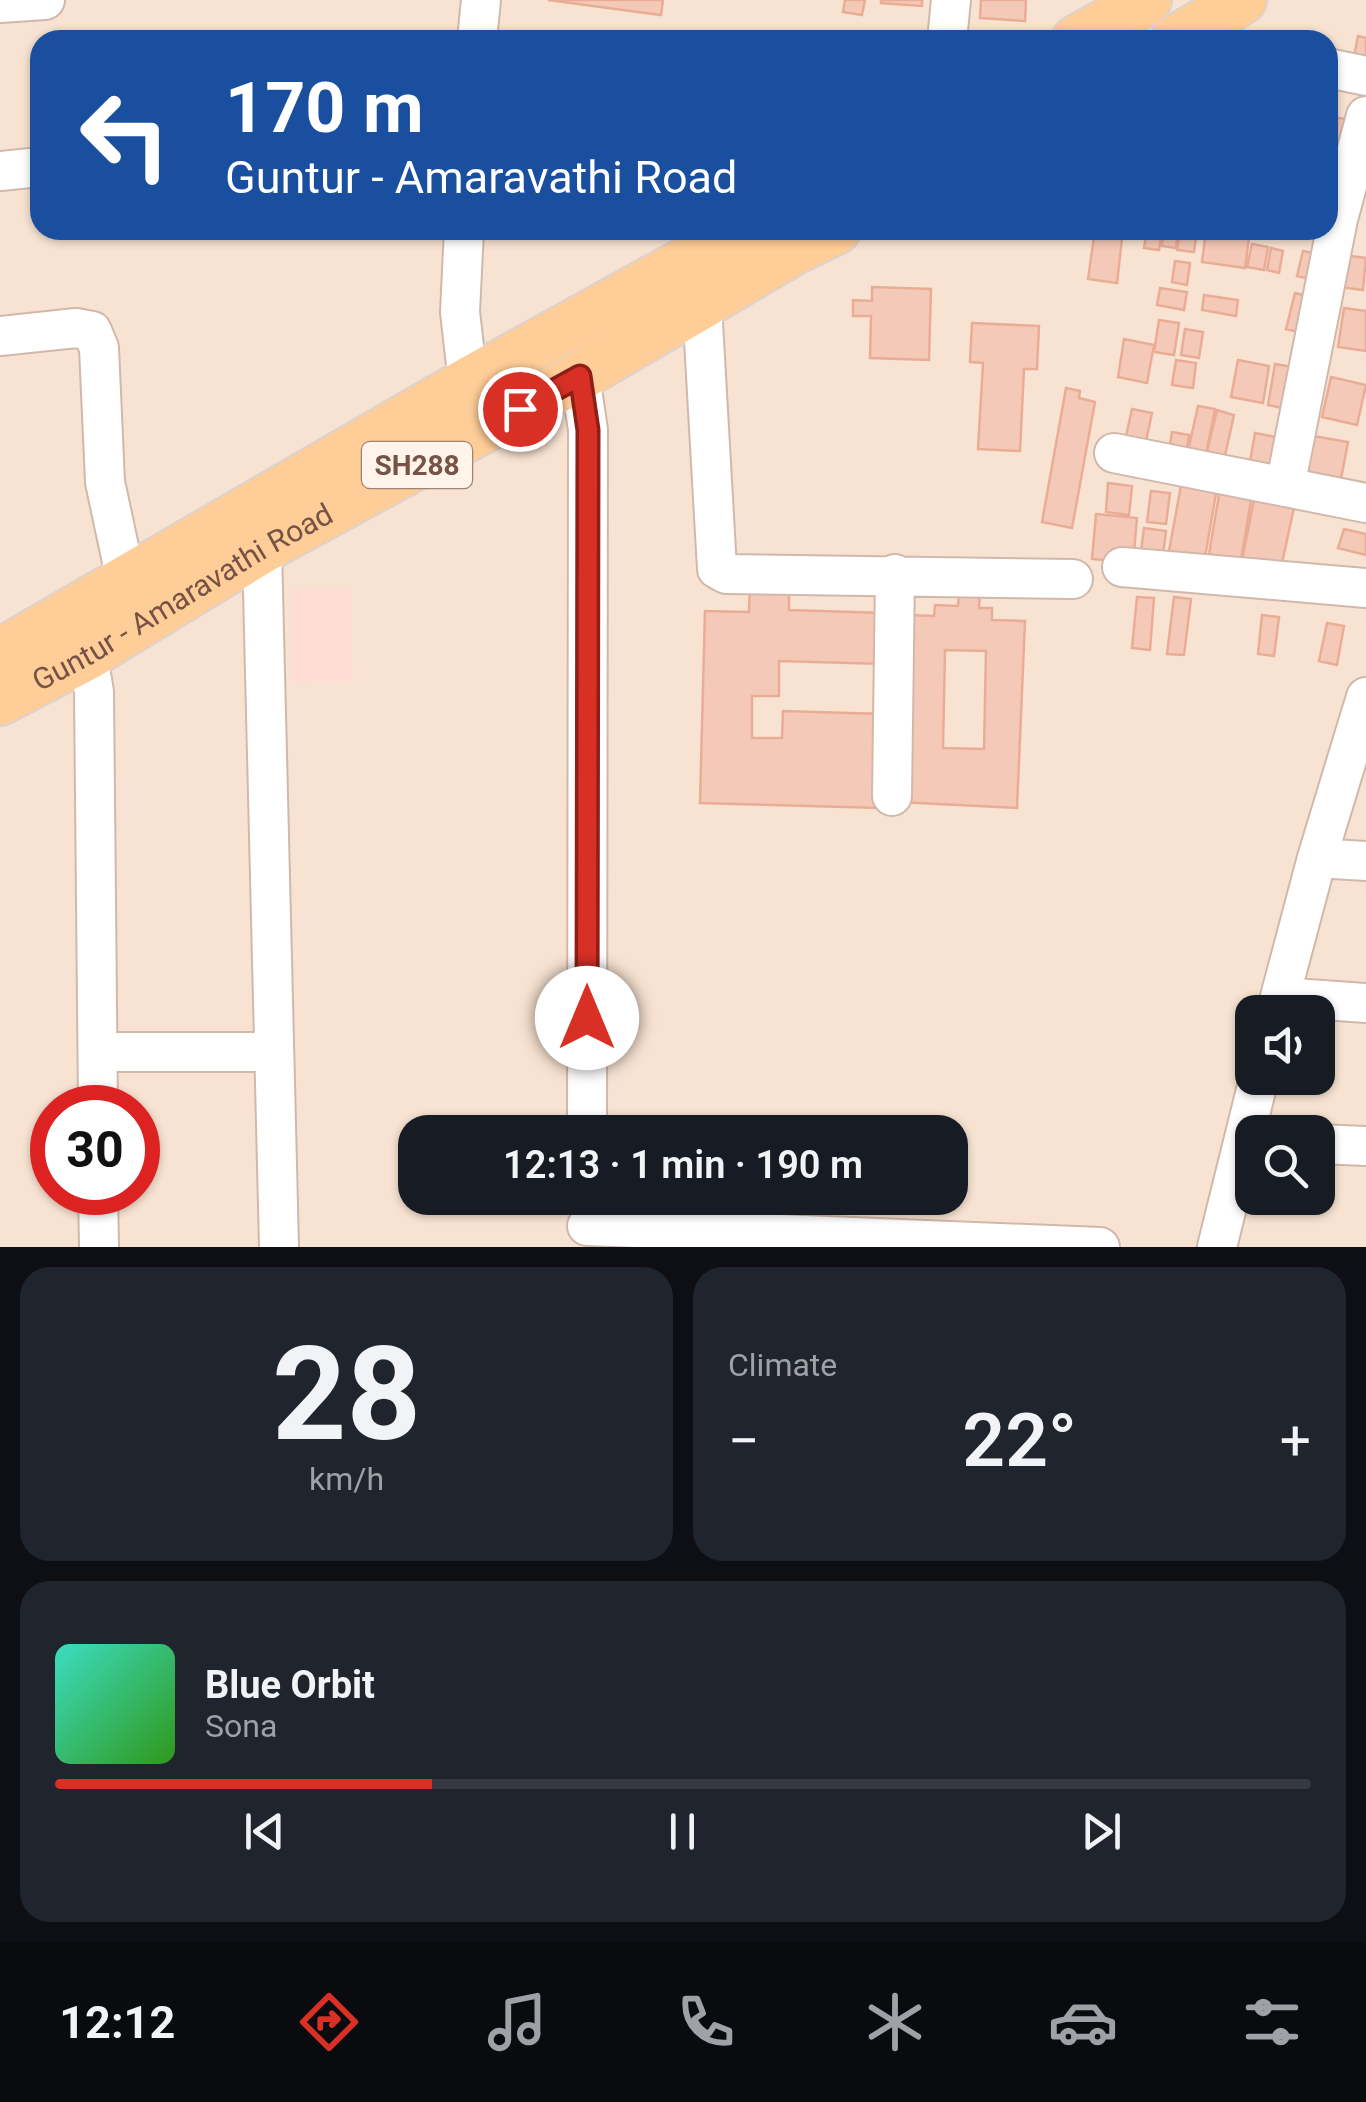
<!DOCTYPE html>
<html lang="en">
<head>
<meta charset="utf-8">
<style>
	body { margin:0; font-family:Roboto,sans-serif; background:#20242c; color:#f1f3f6; height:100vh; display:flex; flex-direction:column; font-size:38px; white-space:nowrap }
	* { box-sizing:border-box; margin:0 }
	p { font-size:32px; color:#9ea1a6 }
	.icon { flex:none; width:55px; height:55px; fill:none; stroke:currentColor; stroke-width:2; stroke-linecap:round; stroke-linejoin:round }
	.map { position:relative; height:1247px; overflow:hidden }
	.panel { display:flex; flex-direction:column; gap:20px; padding:20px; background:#0d0f14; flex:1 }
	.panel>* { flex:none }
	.banner { position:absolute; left:30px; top:30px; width:1308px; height:210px; border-radius:30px; box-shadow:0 2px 8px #0004; background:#1a4fa0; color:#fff; overflow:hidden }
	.tools { position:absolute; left:1235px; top:995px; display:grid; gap:20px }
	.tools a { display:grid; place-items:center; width:100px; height:100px; border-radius:20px; background:#171b24; box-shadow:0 2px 8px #0004; font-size:50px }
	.speed { position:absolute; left:30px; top:1085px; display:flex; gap:20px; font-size:50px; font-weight:700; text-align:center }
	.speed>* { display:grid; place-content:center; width:130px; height:130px; border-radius:50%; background:#171b24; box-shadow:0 2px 8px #0004; line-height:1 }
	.speed .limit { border:15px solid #d22; background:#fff; color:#111 }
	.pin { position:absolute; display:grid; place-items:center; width:85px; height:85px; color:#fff; margin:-42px; border:5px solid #fff; border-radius:50%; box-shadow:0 2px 10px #0007 }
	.me { position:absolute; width:110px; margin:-55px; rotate:0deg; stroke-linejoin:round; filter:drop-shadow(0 0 8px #0008) }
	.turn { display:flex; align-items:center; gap:35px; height:210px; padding:0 30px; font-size:45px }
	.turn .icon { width:130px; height:130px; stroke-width:2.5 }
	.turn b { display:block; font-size:70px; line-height:85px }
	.big { font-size:75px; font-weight:600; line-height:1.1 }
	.panel .tile { flex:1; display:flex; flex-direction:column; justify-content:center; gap:15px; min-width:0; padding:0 35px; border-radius:30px; background:#20242c }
	.panel .dial { align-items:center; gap:0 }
	.dial b { font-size:130px; line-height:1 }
	.song { display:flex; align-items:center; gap:30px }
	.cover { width:120px; height:120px; border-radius:15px; background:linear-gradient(135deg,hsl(170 70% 55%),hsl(110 70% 35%)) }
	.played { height:10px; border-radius:5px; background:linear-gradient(90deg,#d93025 30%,#363941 30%) }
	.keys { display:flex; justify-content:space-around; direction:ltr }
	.heat { display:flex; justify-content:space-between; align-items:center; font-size:55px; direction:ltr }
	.panel .tiles { flex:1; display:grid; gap:20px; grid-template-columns:1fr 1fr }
	.tile:last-child { grid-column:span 2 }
	.trip { position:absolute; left:398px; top:1115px; width:570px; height:100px; border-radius:30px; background:#171b24; box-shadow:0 2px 8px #0004; font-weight:600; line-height:100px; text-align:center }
	.dock { display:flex; height:160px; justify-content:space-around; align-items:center; background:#090b0e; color:#9ea1a6 }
	.dock .icon { width:70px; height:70px }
	.dock .current { color:#d93025 }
	.dock b { font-size:45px; color:#f1f3f6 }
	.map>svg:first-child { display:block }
	.residential { fill:#f8e3d2; fill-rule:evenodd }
	.commercial { fill:#ffddd4 }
	.building { fill:#f5c9b7; stroke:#e9ad96; stroke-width:2.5; fill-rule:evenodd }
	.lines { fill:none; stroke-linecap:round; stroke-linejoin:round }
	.minor-casing { stroke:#d2b8aa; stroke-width:42 }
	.major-casing { stroke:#dcd2cf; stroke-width:52 }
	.minor { stroke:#fff; stroke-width:38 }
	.major { stroke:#ffcd97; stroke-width:48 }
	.route-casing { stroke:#8d1f18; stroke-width:25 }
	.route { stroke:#d93025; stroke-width:18 }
	.labels { text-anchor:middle; stroke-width:9; stroke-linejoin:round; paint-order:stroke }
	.shield { fill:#fff4e9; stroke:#a08377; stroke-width:2.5 }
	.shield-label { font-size:28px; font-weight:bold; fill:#775246 }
	.street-label { font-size:30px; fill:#775246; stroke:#fff4e9 }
</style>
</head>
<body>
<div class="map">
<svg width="1366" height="1247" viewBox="0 0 1366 1247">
	<rect width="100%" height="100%" fill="#fef0e2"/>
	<!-- residential -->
	<path class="residential" d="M0,0H1366V1247H0ZM40,40H1328V230H40ZM1252,1012H1318V1078H1252ZM52,1108H138V1192H52ZM415,1132H950V1198H415ZM1252,1132H1318V1198H1252Z"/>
	<!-- commercial -->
	<path class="commercial" d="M351,588L353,681L293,682L292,589Z"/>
	<!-- building -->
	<path class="building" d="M548,0H663L661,15Z
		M845,0H865L862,15L843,12Z
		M881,0H922V6L881,3Z
		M981,0H1026L1025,21L980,18Z
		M1358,36L1366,38V70L1352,67Z
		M1328,116L1351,120L1345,156L1328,153Z
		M1095,230H1123L1117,283L1088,279Z
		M1147,230H1162L1159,250L1144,248Z
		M1164,230H1178L1176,248L1162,246Z
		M1180,230H1197L1194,252L1177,250Z
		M1206,230H1250L1245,268L1202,262Z
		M1252,244L1268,247L1264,270L1247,267Z
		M1271,248L1283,251L1279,273L1267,270Z
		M1303,251L1323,255L1318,281L1297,276Z
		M1343,255L1366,258L1363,290L1339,287Z
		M1175,261L1190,263L1187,285L1172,282Z
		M872,287L931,289L929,360L870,358L871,316H853V300L872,301Z
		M1160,288L1187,292L1184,310L1157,305Z
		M1295,293L1319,299L1310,335L1286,329Z
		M1204,295L1238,300L1236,316L1202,310Z
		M1344,308L1366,311V351L1338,347Z
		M1159,320L1179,323L1174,355L1154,352Z
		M972,323L1039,326L1037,369H1024L1020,451L978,449L983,363L970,362Z
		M1185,329L1203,332L1199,358L1181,355Z
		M1124,339L1154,345L1147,383L1118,377Z
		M1176,360L1196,363L1193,388L1172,385Z
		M1238,360L1269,366L1263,403L1231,397Z
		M1275,364L1299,368L1291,410L1268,405Z
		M1331,377L1366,385L1357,425L1322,417Z
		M1066,388L1080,391L1079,398L1095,402L1072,528L1042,522Z
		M1198,406L1215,409L1206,454L1188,451Z
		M1132,409L1152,413L1143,455L1123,450Z
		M1217,410L1234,415L1224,460L1206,456Z
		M1172,432L1189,435L1186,454L1169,451Z
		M1255,433L1286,439L1279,479L1248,473Z
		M1313,436L1348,442L1340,484L1306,477Z
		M1183,475L1218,482L1204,563L1168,556Z
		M1108,483L1132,486L1129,515L1106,512Z
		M1221,483L1253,488L1241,560L1209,554Z
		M1256,490L1296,498L1281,568L1242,560Z
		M1151,491L1170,493L1166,524L1147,522Z
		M1096,514L1137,518L1133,563L1092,559Z
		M1144,528L1166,531L1162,562L1140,559Z
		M1344,529L1366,534V555L1338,548Z
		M750,579L789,580V610L885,613L884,664L779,661V696H752V738H782L783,711L883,714L880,808L700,803L705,611L749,612Z
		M959,591L980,592L979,608H992V620L1025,621L1017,808L899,802L908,615L934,616L935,605L958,606ZM945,650L986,651L984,749L943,748Z
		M1137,597L1154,598L1150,650L1132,648Z
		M1174,597L1191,599L1184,655L1167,654Z
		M1262,615L1279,617L1274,656L1258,654Z
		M1327,623L1344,626L1337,665L1319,661Z"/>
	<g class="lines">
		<defs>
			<path id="minor" d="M0,3L45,0
				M477,40L481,0
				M947,40L951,0
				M1328,68L1366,76
				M0,171L40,167
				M464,230L460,312L468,382
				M702,305L717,569L726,574L1073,579
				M0,336L76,328L92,331L99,348L105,482L126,580
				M580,376L588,430L587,1132
				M1114,453L1366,503
				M1285,487L1338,219L1366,116
				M262,549L279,1247
				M1122,567L1366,588
				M88,655L94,692L98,1108
				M892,796L895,574
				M1317,858L1366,861
				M1280,997L1366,1003
				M1276,1012L1317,858L1366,697
				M98,1052H273
				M1318,1144L1366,1146
				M98,1192L99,1247
				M587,1226L1100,1247
				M1217,1247L1259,1078"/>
			<g id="major">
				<path d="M1076,40L1147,0"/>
				<path d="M1175,40L1242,0"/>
				<path d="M0,653L468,382L743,230"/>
				<path id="s1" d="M0,701L88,655L262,549L580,376L793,251L836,230"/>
			</g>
		</defs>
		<!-- minor casing -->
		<use href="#minor" class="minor-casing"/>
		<!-- major casing -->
		<use href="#major" class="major-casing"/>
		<!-- minor -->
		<use href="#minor" class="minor"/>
		<!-- major -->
		<use href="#major" class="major"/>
	</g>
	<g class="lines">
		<defs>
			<path id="route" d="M520,409L580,376L588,430L587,1018"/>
		</defs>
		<!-- route casing -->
		<use href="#route" class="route-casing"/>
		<!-- route -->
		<use href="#route" class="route"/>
	</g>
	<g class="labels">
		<!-- shield labels -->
		<rect class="shield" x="362" y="442" width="110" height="46" rx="8"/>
		<g class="shield-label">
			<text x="417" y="475">SH288</text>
		</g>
		<!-- street labels -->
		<g class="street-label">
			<text dy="10" stroke="none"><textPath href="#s1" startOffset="210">Guntur - Amaravathi Road</textPath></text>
		</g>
	</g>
</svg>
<div class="tools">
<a><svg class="icon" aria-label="sound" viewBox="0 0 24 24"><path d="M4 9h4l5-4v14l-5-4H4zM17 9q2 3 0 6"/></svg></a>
<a><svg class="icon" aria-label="search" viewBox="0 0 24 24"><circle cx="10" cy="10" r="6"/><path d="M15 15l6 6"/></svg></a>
</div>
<div class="speed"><div class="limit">30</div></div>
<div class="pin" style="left:520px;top:409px;background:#d93025"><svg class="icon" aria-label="arrive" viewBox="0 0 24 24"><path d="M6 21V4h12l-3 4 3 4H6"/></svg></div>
<svg class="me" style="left:587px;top:1018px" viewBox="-20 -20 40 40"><circle r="19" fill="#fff"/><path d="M0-13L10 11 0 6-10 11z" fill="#d93025"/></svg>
<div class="trip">12:13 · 1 min · 190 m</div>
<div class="banner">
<div class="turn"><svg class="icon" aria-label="left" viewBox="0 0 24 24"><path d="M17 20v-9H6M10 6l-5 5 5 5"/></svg><div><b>170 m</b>Guntur - Amaravathi Road</div></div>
</div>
</div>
<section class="panel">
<div class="tiles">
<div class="tile dial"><b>28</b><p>km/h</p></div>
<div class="tile"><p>Climate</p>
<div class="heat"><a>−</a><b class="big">22°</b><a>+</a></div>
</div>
<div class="tile">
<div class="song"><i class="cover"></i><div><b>Blue Orbit</b><p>Sona</p></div></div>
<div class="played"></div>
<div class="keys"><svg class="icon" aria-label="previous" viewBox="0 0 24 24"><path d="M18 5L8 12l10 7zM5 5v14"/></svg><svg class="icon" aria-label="pause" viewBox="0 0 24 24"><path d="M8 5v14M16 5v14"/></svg><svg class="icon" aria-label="next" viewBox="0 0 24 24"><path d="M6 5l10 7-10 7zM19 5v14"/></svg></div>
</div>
</div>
</section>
<nav class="dock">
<b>12:12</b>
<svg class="icon current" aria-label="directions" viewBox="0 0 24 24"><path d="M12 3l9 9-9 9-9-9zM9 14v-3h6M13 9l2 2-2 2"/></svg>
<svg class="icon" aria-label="music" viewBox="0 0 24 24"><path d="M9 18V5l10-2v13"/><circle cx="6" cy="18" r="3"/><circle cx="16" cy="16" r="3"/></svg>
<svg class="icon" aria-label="phone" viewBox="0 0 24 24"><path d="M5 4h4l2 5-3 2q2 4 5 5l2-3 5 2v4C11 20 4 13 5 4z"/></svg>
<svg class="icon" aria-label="climate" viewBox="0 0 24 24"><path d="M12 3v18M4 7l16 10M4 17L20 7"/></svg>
<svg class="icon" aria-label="car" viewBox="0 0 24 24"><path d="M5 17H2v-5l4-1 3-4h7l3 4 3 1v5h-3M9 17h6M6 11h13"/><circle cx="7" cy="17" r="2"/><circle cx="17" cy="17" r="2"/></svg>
<svg class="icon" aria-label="filters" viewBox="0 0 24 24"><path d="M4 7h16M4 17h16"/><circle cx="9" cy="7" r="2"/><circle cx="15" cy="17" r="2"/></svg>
</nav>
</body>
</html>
